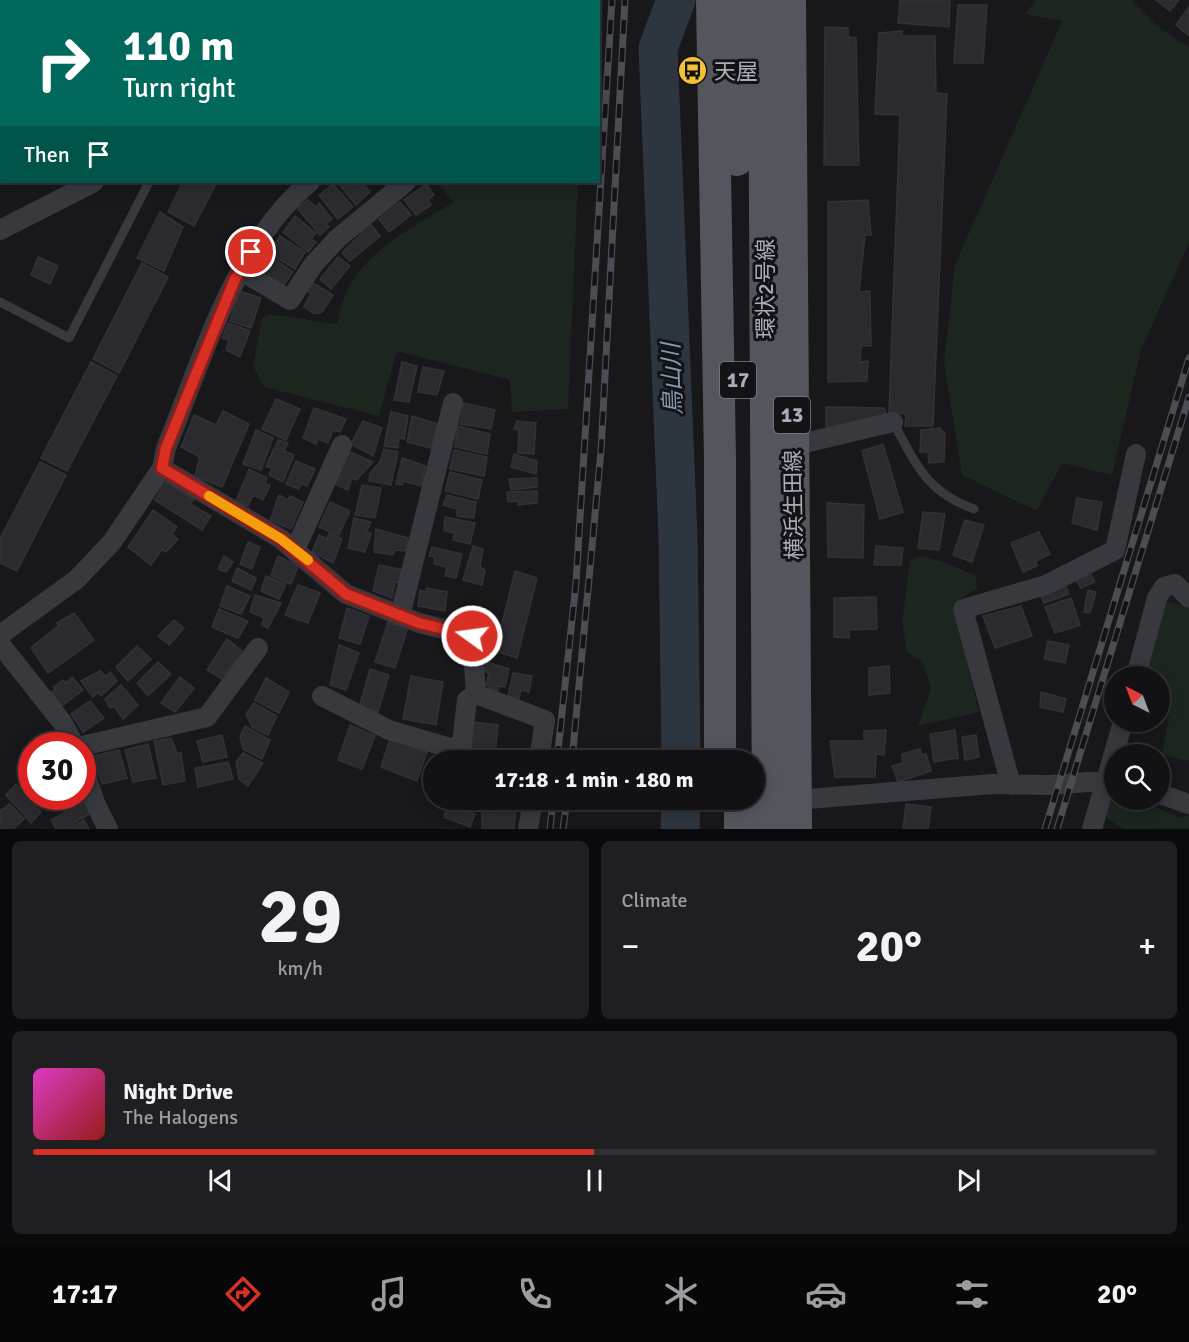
<!DOCTYPE html>
<html lang="en">
<head>
<meta charset="utf-8">
<style>
	body { margin:0; font-family:Signika,"Noto Sans JP",sans-serif; background:#1f1f22; color:#f1f3f6; height:100vh; display:flex; flex-direction:column; font-size:22px; white-space:nowrap }
	* { box-sizing:border-box; margin:0 }
	p { font-size:20px; color:#9c9da0 }
	.icon { flex:none; width:33px; height:33px; fill:none; stroke:currentColor; stroke-width:2; stroke-linecap:round; stroke-linejoin:round }
	.map { position:relative; height:829px; overflow:hidden }
	.panel { display:flex; flex-direction:column; gap:12px; padding:12px; background:#0a090b; flex:1 }
	.panel>* { flex:none }
	.hud { position:absolute; left:0px; top:0px; width:600px; height:183px; box-shadow:0 3px 15px #0003,0 0 0 2px #313134; background:#00695c; color:#fff; overflow:hidden }
	.needle { width:39px; rotate:318deg }
	.buttons { position:absolute; left:1104px; top:666px; display:grid; gap:12px }
	.buttons a { display:grid; place-items:center; width:66px; height:66px; border-radius:50%; background:#121114; box-shadow:0 3px 15px #0003,0 0 0 2px #313134; font-size:30px }
	.speed { position:absolute; left:18px; top:732px; display:flex; gap:12px; font-size:30px; font-weight:700; text-align:center }
	.speed>* { display:grid; place-content:center; width:78px; height:78px; border-radius:50%; background:#121114; box-shadow:0 3px 15px #0003,0 0 0 2px #313134; line-height:1 }
	.speed .limit { border:9px solid #d22; background:#fff; color:#111 }
	.pin { position:absolute; display:grid; place-items:center; width:51px; height:51px; color:#fff; margin:-26px; border:3px solid #fff; border-radius:50%; box-shadow:0 2px 6px #0007 }
	.me { position:absolute; width:66px; margin:-33px; rotate:284deg; stroke-linejoin:round; filter:drop-shadow(0 0 4px #0008) }
	.turn { display:flex; align-items:center; gap:21px; height:126px; padding:0 24px; font-size:27px }
	.turn .icon { width:78px; height:78px; stroke-width:2.5 }
	.turn b { display:block; font-size:42px; line-height:51px }
	.then { display:flex; align-items:center; height:57px; padding:0 24px; background:#0003; gap:12px; font-size:22px }
	.big { font-size:45px; font-weight:700; line-height:1.1 }
	.panel .widget { flex:1; display:flex; flex-direction:column; justify-content:center; gap:9px; min-width:0; padding:0 21px; border-radius:9px; background:#1f1f22 }
	.panel .dial { align-items:center; gap:0 }
	.dial b { font-size:78px; line-height:1 }
	.song { display:flex; align-items:center; gap:18px }
	.cover { width:72px; height:72px; border-radius:9px; background:linear-gradient(135deg,hsl(310 70% 55%),hsl(0 70% 35%)) }
	.played { height:6px; border-radius:3px; background:linear-gradient(90deg,#d93025 50%,#313134 50%) }
	.keys { display:flex; justify-content:space-around; direction:ltr }
	.heat { display:flex; justify-content:space-between; align-items:center; font-size:33px; direction:ltr }
	.panel .tiles { flex:1; display:grid; gap:12px; grid-template-columns:1fr 1fr }
	.widget:last-child { grid-column:span 2 }
	.trip { position:absolute; left:423px; top:750px; width:342px; height:60px; border-radius:30px; background:#121114; box-shadow:0 3px 15px #0003,0 0 0 2px #313134; font-weight:700; line-height:60px; text-align:center }
	.tab-bar { display:flex; height:96px; justify-content:space-around; align-items:center; background:#070708; color:#9c9da0 }
	.tab-bar .icon { width:42px; height:42px }
	.tab-bar .selected { color:#d93025 }
	.tab-bar b { font-size:27px; color:#f1f3f6 }
	.map>svg:first-child { display:block }
	.green { fill:#1d251f }
	.lines { fill:none; stroke-linecap:round; stroke-linejoin:round }
	.river { stroke:#2d353e; stroke-width:39 }
	.building { fill:#2b2a2e; stroke:#323136; stroke-width:1.5 }
	.service { stroke:#38393f; stroke-width:9 }
	.minor { stroke:#38393f; stroke-width:20 }
	.primary { stroke:#54565e; stroke-width:32 }
	.rail-casing { stroke:#4b4d54; stroke-width:7 }
	.rail { stroke:#131215; stroke-width:4.5; stroke-dasharray:14; stroke-linecap:butt }
	.route-casing { stroke:#8d1f18; stroke-width:15 }
	.route { stroke:#d93025; stroke-width:10 }
	.slow { stroke:#f59e0b; stroke-width:10 }
	.labels { text-anchor:middle; stroke-width:6; stroke-linejoin:round; paint-order:stroke }
	.shield { fill:#131215; stroke:#7c7e88; stroke-width:1.5 }
	.shield-label { font-size:21px; font-weight:bold; fill:#a9adba }
	.poi-label { font-size:22px; fill:#a9adba; stroke:#131215; text-anchor:start }
	.street-label { font-size:22px; fill:#a9adba; stroke:#131215 }
	.water-label { font-size:24px; font-style:italic; fill:#8099b5; stroke:#131215 }
</style>
</head>
<body>
<div class="map">
<svg width="1189" height="829" viewBox="0 0 1189 829">
	<rect width="100%" height="100%" fill="#18171a"/>
	<!-- green -->
	<path class="green" d="M1036,0H1131L1157,26L1189,47V243L1141,350L1112,475L1062,463L1037,511L962,475L944,364L955,265L1062,21L1025,14Z
		M436,182H578L568,409L512,412L510,380L397,351L379,416L264,387L253,366L262,318L268,314L337,324C340,314 341,302 346,293C367,248 414,227 454,202Z
		M922,556L947,563L976,576L977,588L953,605L979,712L918,726L931,688L923,662L907,652L902,622L910,560Z
		M1165,601L1189,607V761L1162,755L1171,703L1160,700V676H1145Z
		M1111,797L1138,800L1179,817L1189,816V829H1123L1105,816Z"/>
	<g class="lines">
		<!-- river -->
		<path class="river" d="M676,0L658,48L678,537L681,760
			M680,829L681,800"/>
	</g>
	<!-- building -->
	<path class="building" d="M900,0H950L949,27L898,23Z
		M1156,0H1179L1170,11Z
		M958,5H987L983,63H954Z
		M1189,7V36L1176,25Z
		M825,27L848,28V37L856,38L859,165H824Z
		M902,31V36H935L936,93L947,94L933,426H905L906,414L889,412L900,115L875,114L879,33Z
		M183,182H217L194,226L168,212Z
		M337,182H362L370,192L356,205Z
		M333,184L353,207L338,219L319,195Z
		M426,184L434,195L428,200L431,205L416,215L404,200Z
		M308,200L316,207L319,203L332,219L326,224L329,227L320,235L297,208Z
		M868,200L871,235H865L859,292L870,291L871,346H861L860,362L868,361L867,381L828,382V202Z
		M400,202L411,215L389,232L379,219Z
		M160,212L183,227L164,271L137,258Z
		M295,216L316,233L311,239L316,242L308,252L283,232Z
		M369,222L380,236L350,261L342,253L362,233L358,230Z
		M280,236L305,252L295,269L269,253Z
		M38,257L58,266L50,284L31,275Z
		M262,257L271,263L274,259L293,272L282,288L256,270Z
		M338,257L350,266L331,289L320,279Z
		M142,263L168,277L119,373L93,359Z
		M313,283L333,295L322,312L314,314L304,307L311,293L307,291Z
		M239,291L261,298L251,328L230,321Z
		M228,323L250,331L240,357L226,350L229,340L222,338Z
		M91,362L117,376L67,471L41,458Z
		M402,362L417,366L409,402L394,400Z
		M423,367L444,371L437,395L418,392Z
		M276,399L300,409L286,440L262,429Z
		M464,403L495,410L491,429L460,424Z
		M826,407L884,408L887,416L826,432Z
		M314,408L346,419L340,432L333,430L328,443L318,439L316,444L303,438Z
		M223,411L249,424L222,487L195,476L200,457L181,447L194,415L216,425Z
		M391,412L408,416L404,439L399,438L398,448L384,446Z
		M412,416L437,424L431,448L407,442Z
		M363,421L382,428L373,456L351,444Z
		M517,421L536,423L534,454L518,453L519,430L514,429Z
		M458,426L490,434L487,454L455,447Z
		M940,428L945,434L944,462L929,463L928,452H920L921,430Z
		M256,430L273,438L261,470L243,464Z
		M278,440L288,443L284,451L294,455L283,482L269,475L272,468L266,466Z
		M883,444L903,512L880,519L862,451Z
		M384,449L398,452L391,485L369,481L370,473L380,462Z
		M454,450L487,457L484,476L450,469Z
		M348,451L373,462L356,480L352,478L348,490L335,484Z
		M514,454L537,461L536,474L511,467Z
		M402,458L426,466L421,486L403,481L402,485L396,484Z
		M296,461L315,469L307,486L301,484L299,489L286,484Z
		M40,462L66,475L17,571L0,563V539Z
		M249,469L267,478L265,484L270,485L263,500L253,495L248,506L236,501Z
		M450,472L482,480L478,499L445,491Z
		M537,478V487L511,490L509,479Z
		M166,482L194,499L190,504L211,516L202,530L155,500Z
		M362,485L381,488L375,518L355,515Z
		M537,491V503L518,505V501L508,502L507,492Z
		M279,495L288,500L290,496L303,502L291,529L270,520Z
		M447,495L476,502L474,518L457,516V509L443,505Z
		M1077,498L1102,502L1097,530L1072,523Z
		M330,502L350,511L339,535L319,527Z
		M827,503L864,505L863,558L828,557Z
		M153,510L177,527L172,534L178,539L166,552L162,549L151,565L128,547Z
		M923,512L945,514L939,550L918,548Z
		M445,517L475,523L470,544L453,540L455,533L444,531Z
		M354,518L371,522L367,531L371,534L365,552L348,548Z
		M965,520L984,525L972,562L953,555Z
		M376,529L408,538L405,551L395,550L393,555L374,552Z
		M1039,532L1050,554L1036,561L1037,566L1023,572L1011,543Z
		M329,533L342,539L333,563L312,552L319,535L327,539Z
		M248,542L260,547L252,569L240,564Z
		M473,546L483,549L480,567L485,570L482,585L463,580Z
		M876,546L903,548L901,565H874Z
		M432,547L462,554L456,578L445,576L447,567L434,564L435,557L429,556Z
		M224,556L233,562L226,572L218,569Z
		M278,556L298,566L291,584L271,575Z
		M379,565L405,570L402,583L395,582L392,598L373,591Z
		M237,568L256,578L251,590L232,581Z
		M515,571L537,578L517,658L495,651Z
		M1089,571L1095,582L1081,588L1074,576Z
		M266,576L286,584L279,599L261,591Z
		M1064,582L1069,594L1044,603L1039,592Z
		M298,585L320,593L308,623L285,615Z
		M227,586L250,596L241,614L220,606Z
		M427,588L447,592L445,611L418,606L420,590L426,592Z
		M1088,590L1096,592L1090,613L1084,612Z
		M255,595L281,603L268,628L262,625L264,618L250,612Z
		M876,597L877,629L849,630V638L834,637V598Z
		M1071,598L1080,625L1055,633L1045,607Z
		M1021,606L1032,636L995,648L983,616Z
		M347,608L369,616L360,644L339,638Z
		M219,609L248,621L238,638L212,627Z
		M74,613L94,640L48,673L31,648L59,625L57,623Z
		M174,620L184,628L169,645L158,636Z
		M388,622L407,630L395,668L375,662Z
		M227,639L242,651L222,679L207,670Z
		M1048,641L1069,645L1065,663L1044,659Z
		M339,645L359,653L346,690L330,685Z
		M137,646L151,659L128,681L116,667Z
		M158,662L171,674L148,696L137,683Z
		M487,662L509,669L505,687L498,686V694L488,690L490,686L486,685L489,673L484,671Z
		M889,666L890,693L869,695V668Z
		M370,669L389,675L378,712L359,708Z
		M100,671L106,676L110,672L117,681L101,696L98,692L93,697L81,681Z
		M513,673L532,676L529,692L521,690L518,703L507,701Z
		M411,676L443,682L436,725L403,719Z
		M72,677L83,690L62,706L51,692L56,690L53,687L63,680L66,683Z
		M180,677L194,688L175,712L161,703Z
		M266,678L289,692L279,713L255,700Z
		M121,685L138,705L123,719L114,706L110,708L105,699Z
		M1041,692L1066,699L1063,712L1040,707Z
		M90,701L104,718L83,732L71,714Z
		M254,703L277,716L268,735L252,727L246,714Z
		M473,722L498,725L495,757L467,753Z
		M350,725L375,736L362,769L338,760Z
		M245,726L270,740L262,759L243,749L240,736Z
		M886,730L884,755L876,754L875,777H835L830,741H864V731Z
		M955,730L958,758L934,762L930,734Z
		M222,735L227,757L203,762L197,741Z
		M976,735L979,757L965,760L962,737Z
		M171,738L177,753H181L185,781L163,785L154,741Z
		M390,739L427,752L417,781L381,767Z
		M148,744L156,778L133,782L125,750Z
		M920,749L922,755L926,754L931,771L898,782L892,766L903,763L902,754Z
		M119,750L127,778L102,784L94,756Z
		M243,753L263,763L248,786L239,779L236,762Z
		M228,762L233,779L198,787L195,768Z
		M16,784L41,812L31,823L6,795Z
		M36,796H77V797L61,808L57,804L47,811Z
		M449,800L471,806L468,812L475,814L470,827L444,817Z
		M84,801L91,813L63,829H56L51,820Z
		M10,804L24,819L13,829H0V811Z
		M906,804L931,807L928,829H903Z
		M495,807H516L514,829H482V810L495,812Z
		M84,820L89,829H67Z"/>
	<g class="lines">
		<!-- service -->
		<path class="service" d="M242,2V0
			M0,302L69,338L149,182
			M893,422C916,464 926,492 974,509"/>
		<!-- minor -->
		<path class="minor" d="M70,0L71,2
			M0,230L94,182
			M240,270L290,300L313,265L337,239L406,182
			M792,446L893,422
			M162,468L281,539L346,594L419,623L472,636L476,694L545,720L539,760
			M295,550L342,445
			M400,616L453,403
			M0,635L77,579L112,542L162,468L166,448C202,361 235,243 310,182
			M0,644L62,722L75,746
			M1136,676L1157,598L1164,587L1175,584L1189,598
			M322,696L389,730L461,751L467,700L476,694
			M82,746L207,717L258,648
			M82,762L95,803L108,829
			M1011,785L963,609L1046,585L1115,550L1136,454
			M1160,794L1189,804
			M796,800L992,784L1050,785L1114,780
			M528,829L533,800
			M1092,829L1123,722"/>
		<!-- primary -->
		<path class="primary" d="M712,0L720,459V760
			M734,0L737,160
			M764,0L768,829
			M790,0L796,829
			M740,800V829"/>
		<defs>
			<path id="rail" d="M557,760L576,583L612,0
				M572,760L601,451L625,0
				M550,829L553,800
				M563,829L567,800
				M1045,829L1189,358
				M1057,829L1189,397"/>
		</defs>
		<!-- rail casing -->
		<use href="#rail" class="rail-casing"/>
		<!-- rail -->
		<use href="#rail" class="rail"/>
	</g>
	<g class="lines">
		<defs>
			<path id="route" d="M251,252L235,279L166,448L162,468L281,539L346,594L419,623L472,636"/>
		</defs>
		<!-- route casing -->
		<use href="#route" class="route-casing"/>
		<!-- route -->
		<use href="#route" class="route"/>
		<!-- slow -->
		<path class="slow" d="M209,496L281,539L308,560"/>
	</g>
	<!-- icons -->
	<defs>
		<symbol id="bus-disc" viewBox="-11 -11 22 22"><circle r="9.5" fill="#f5c134" stroke="#131215"/><path d="M-5-6H5V4H4V6H2V4H-2V6H-4V4H-5ZM-3.5-4V0h7V-4ZM-3.5 1.2v1.5H-2V1.2ZM2 1.2v1.5H3.5V1.2Z" fill="#111"/></symbol>
	</defs>
	<g fill-rule="evenodd">
		<use href="#bus-disc" x="676" y="54" width="33" height="33"/>
	</g>
	<g class="labels">
		<!-- shield labels -->
		<g class="shield">
			<rect x="720" y="362" width="36" height="36" rx="4.5"/>
			<rect x="774" y="397" width="36" height="36" rx="4.5"/>
		</g>
		<g class="shield-label">
			<text x="738" y="387">17</text>
			<text x="792" y="422">13</text>
		</g>
		<!-- poi labels -->
		<g class="poi-label">
			<text x="714" y="79">天屋</text>
		</g>
		<!-- street labels -->
		<g class="street-label">
			<text transform="translate(765 289) rotate(-90)" y="8">環状2号線</text>
			<text transform="translate(793 505) rotate(-91)" y="8">横浜生田線</text>
		</g>
		<!-- water labels -->
		<g class="water-label">
			<text transform="translate(672 379) rotate(-92)" y="8">鳥山川</text>
		</g>
	</g>
</svg>
<div class="buttons">
<a><svg class="needle" viewBox="-14 -14 28 28"><path d="M0-13l5 13h-10z" fill="#e53935"/><path d="M0 13l5-13h-10z" fill="#9c9da0"/></svg></a>
<a><svg class="icon" aria-label="search" viewBox="0 0 24 24"><circle cx="10" cy="10" r="6"/><path d="M15 15l6 6"/></svg></a>
</div>
<div class="speed"><div class="limit">30</div></div>
<div class="pin" style="left:251px;top:252px;background:#d93025"><svg class="icon" aria-label="arrive" viewBox="0 0 24 24"><path d="M6 21V4h12l-3 4 3 4H6"/></svg></div>
<svg class="me" style="left:472px;top:636px" viewBox="-20 -20 40 40"><circle r="17" fill="#d93025" stroke="#fff" stroke-width="3"/><path d="M0-11L8 9 0 5-8 9z" fill="#fff"/></svg>
<div class="trip">17:18 · 1 min · 180 m</div>
<div class="hud">
<div class="turn"><svg class="icon" aria-label="right" viewBox="0 0 24 24"><path d="M7 20v-9h11M14 6l5 5-5 5"/></svg><div><b>110 m</b>Turn right</div></div>
<div class="then">Then<svg class="icon" aria-label="arrive" viewBox="0 0 24 24"><path d="M6 21V4h12l-3 4 3 4H6"/></svg></div>
</div>
</div>
<section class="panel">
<div class="tiles">
<div class="widget dial"><b>29</b><p>km/h</p></div>
<div class="widget"><p>Climate</p>
<div class="heat"><a>−</a><b class="big">20°</b><a>+</a></div>
</div>
<div class="widget">
<div class="song"><i class="cover"></i><div><b>Night Drive</b><p>The Halogens</p></div></div>
<div class="played"></div>
<div class="keys"><svg class="icon" aria-label="previous" viewBox="0 0 24 24"><path d="M18 5L8 12l10 7zM5 5v14"/></svg><svg class="icon" aria-label="pause" viewBox="0 0 24 24"><path d="M8 5v14M16 5v14"/></svg><svg class="icon" aria-label="next" viewBox="0 0 24 24"><path d="M6 5l10 7-10 7zM19 5v14"/></svg></div>
</div>
</div>
</section>
<nav class="tab-bar">
<b>17:17</b>
<svg class="icon selected" aria-label="directions" viewBox="0 0 24 24"><path d="M12 3l9 9-9 9-9-9zM9 14v-3h6M13 9l2 2-2 2"/></svg>
<svg class="icon" aria-label="music" viewBox="0 0 24 24"><path d="M9 18V5l10-2v13"/><circle cx="6" cy="18" r="3"/><circle cx="16" cy="16" r="3"/></svg>
<svg class="icon" aria-label="phone" viewBox="0 0 24 24"><path d="M5 4h4l2 5-3 2q2 4 5 5l2-3 5 2v4C11 20 4 13 5 4z"/></svg>
<svg class="icon" aria-label="climate" viewBox="0 0 24 24"><path d="M12 3v18M4 7l16 10M4 17L20 7"/></svg>
<svg class="icon" aria-label="car" viewBox="0 0 24 24"><path d="M5 17H2v-5l4-1 3-4h7l3 4 3 1v5h-3M9 17h6M6 11h13"/><circle cx="7" cy="17" r="2"/><circle cx="17" cy="17" r="2"/></svg>
<svg class="icon" aria-label="filters" viewBox="0 0 24 24"><path d="M4 7h16M4 17h16"/><circle cx="9" cy="7" r="2"/><circle cx="15" cy="17" r="2"/></svg>
<b>20°</b>
</nav>
</body>
</html>
